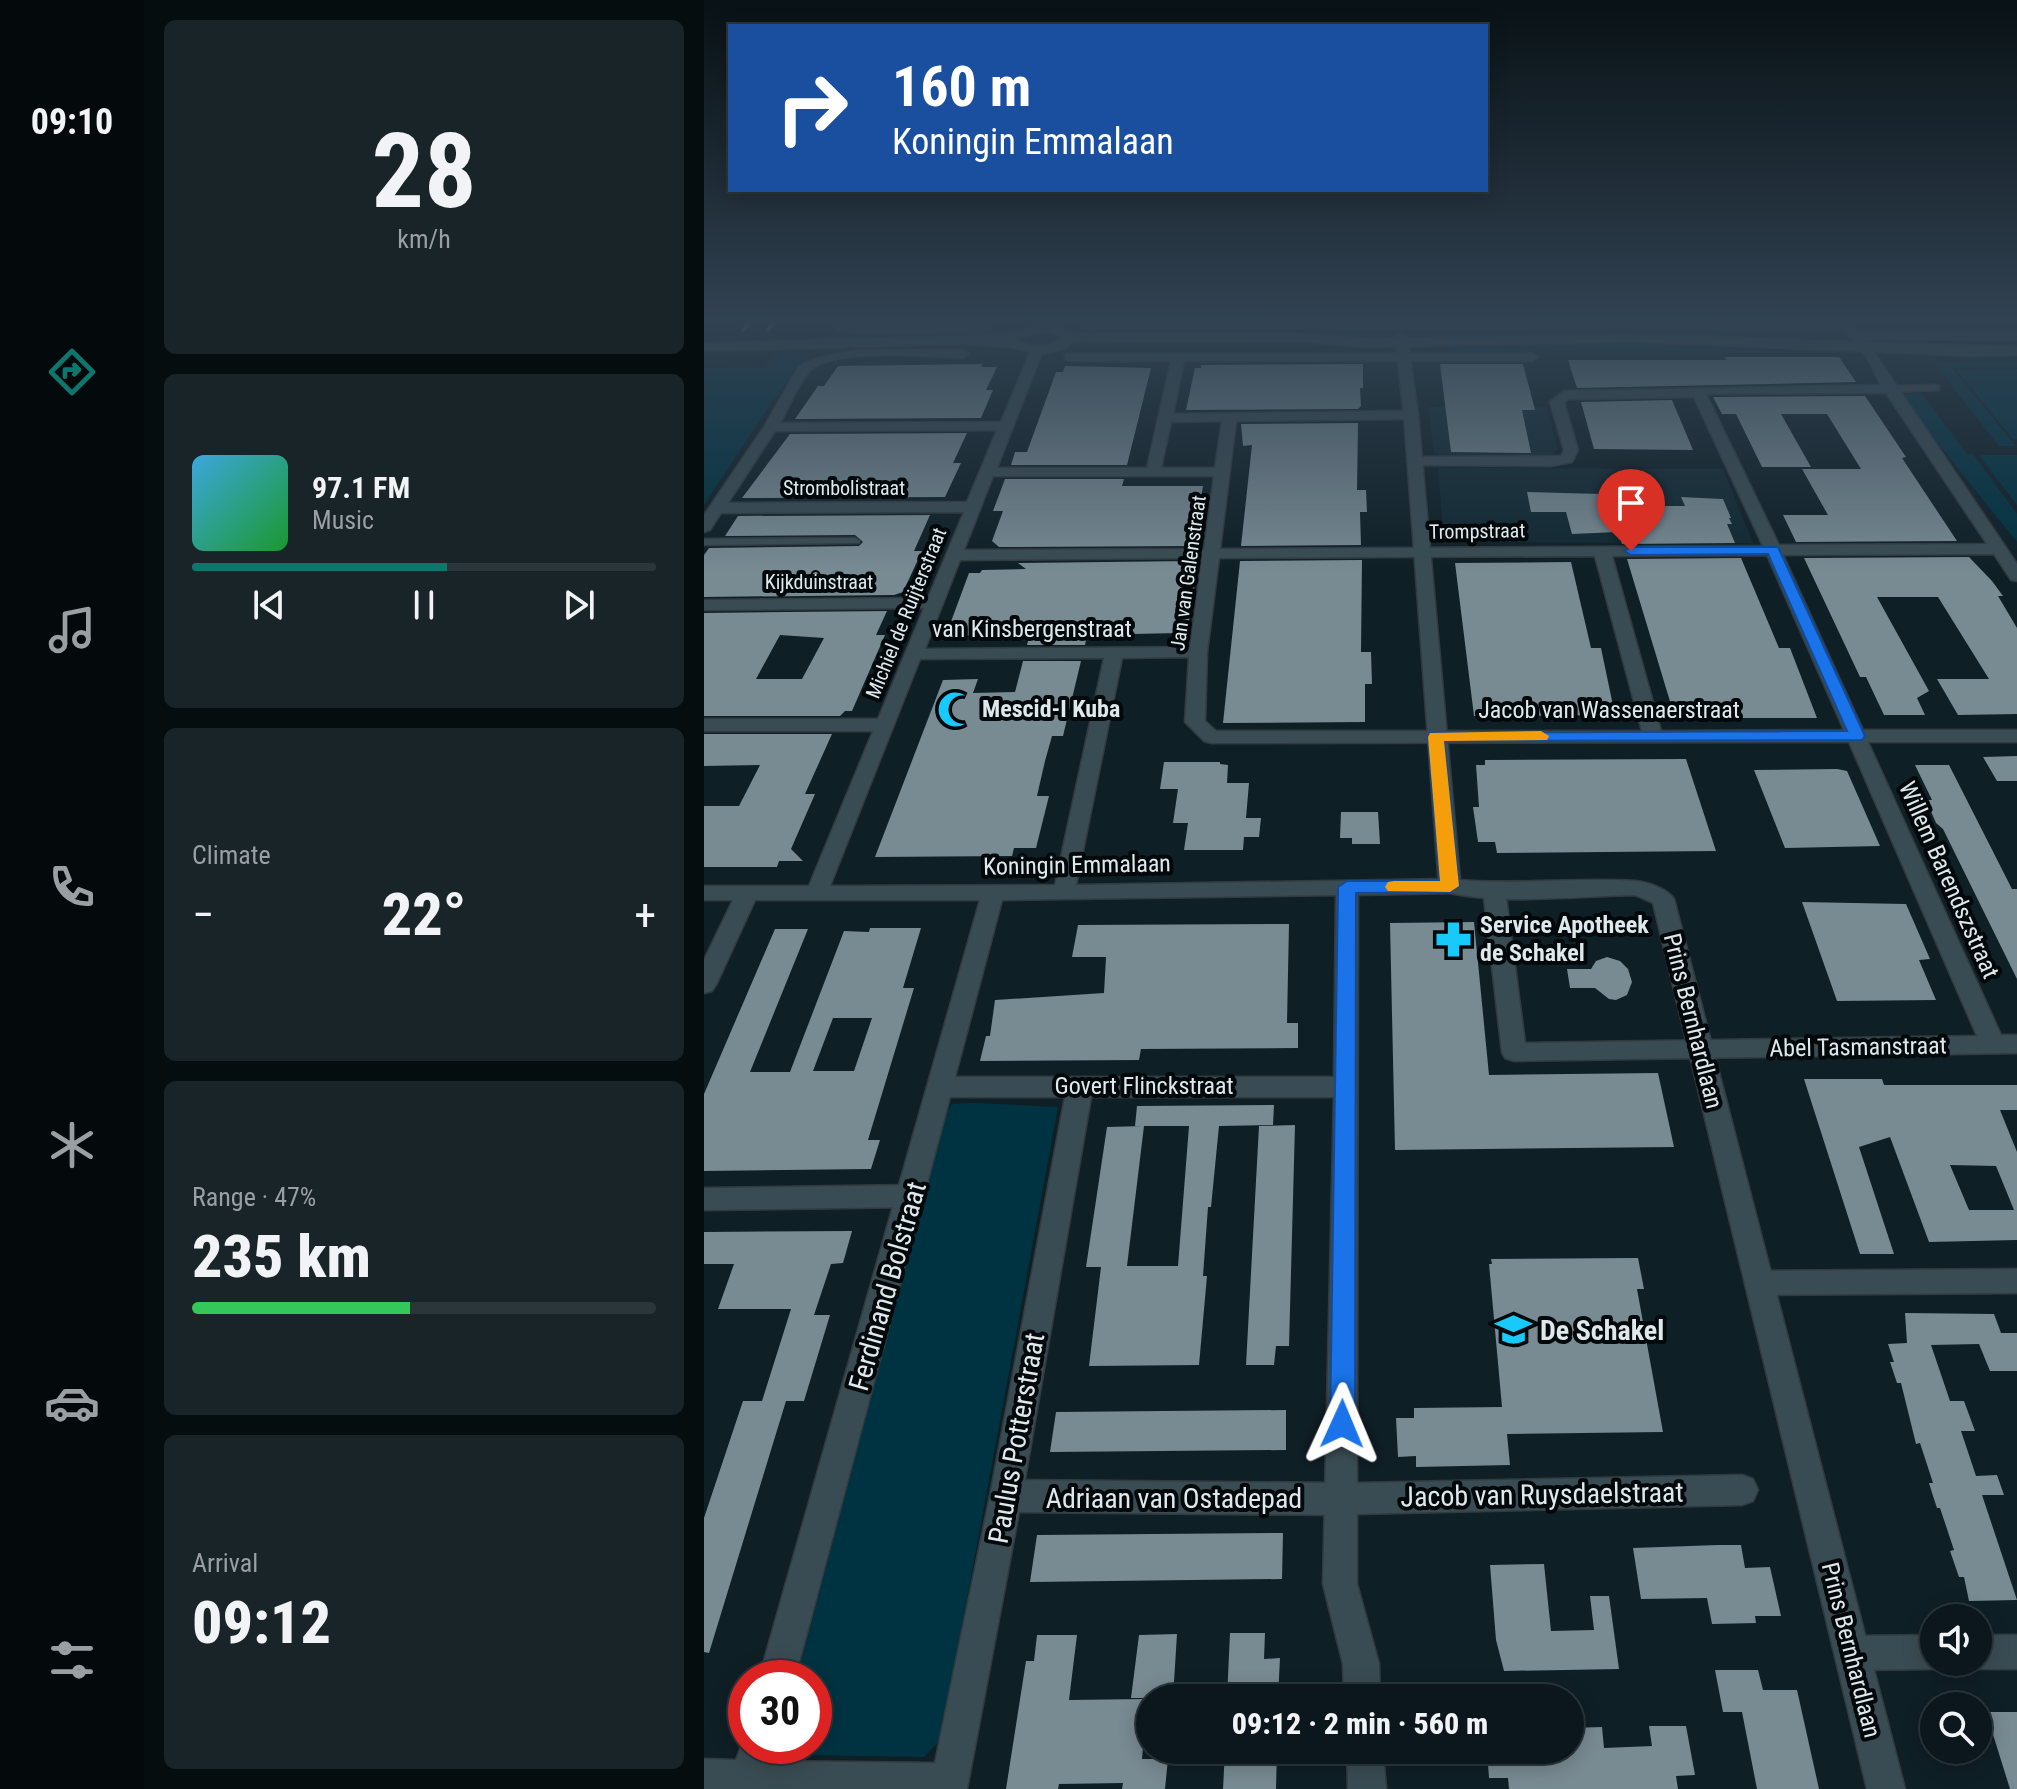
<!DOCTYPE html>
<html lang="en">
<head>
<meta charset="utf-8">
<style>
	body { margin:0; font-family:"Roboto Condensed",sans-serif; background:#192429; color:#f1f3f6; height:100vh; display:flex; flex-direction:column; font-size:30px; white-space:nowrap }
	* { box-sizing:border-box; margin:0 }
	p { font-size:26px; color:#9a9fa3 }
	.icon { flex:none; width:44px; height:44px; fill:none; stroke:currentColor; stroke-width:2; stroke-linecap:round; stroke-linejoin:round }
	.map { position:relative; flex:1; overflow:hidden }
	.side { display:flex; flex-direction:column; gap:20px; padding:20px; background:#060d0f; width:560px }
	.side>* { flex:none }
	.guide { position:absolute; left:24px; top:24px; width:760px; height:168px; border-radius:0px; box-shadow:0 4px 20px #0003,0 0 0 2px #2b363b; background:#1a4fa0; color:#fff; overflow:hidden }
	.tools { position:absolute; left:1216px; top:1604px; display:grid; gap:16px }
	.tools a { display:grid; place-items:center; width:72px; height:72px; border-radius:50%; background:#0b171c; box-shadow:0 4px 20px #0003,0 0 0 2px #2b363b; font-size:40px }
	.speed { position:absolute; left:24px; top:1660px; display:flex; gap:16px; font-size:40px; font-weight:700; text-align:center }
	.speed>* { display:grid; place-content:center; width:104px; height:104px; border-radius:50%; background:#0b171c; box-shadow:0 4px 20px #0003,0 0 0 2px #2b363b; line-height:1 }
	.speed .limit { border:12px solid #d22; background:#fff; color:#111 }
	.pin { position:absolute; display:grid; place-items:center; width:68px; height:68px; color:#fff; margin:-82px -34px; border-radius:50% 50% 50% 0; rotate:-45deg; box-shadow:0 0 8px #0007 }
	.pin .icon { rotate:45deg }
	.me { position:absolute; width:88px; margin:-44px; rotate:1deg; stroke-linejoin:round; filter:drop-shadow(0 0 6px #0008) }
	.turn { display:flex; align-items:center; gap:28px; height:168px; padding:0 32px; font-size:36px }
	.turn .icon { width:104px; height:104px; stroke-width:2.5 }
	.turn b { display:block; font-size:56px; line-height:68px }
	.big { font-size:60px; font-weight:800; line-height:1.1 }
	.side .widget { flex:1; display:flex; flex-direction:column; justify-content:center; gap:12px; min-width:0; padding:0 28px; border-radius:12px; background:#192429 }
	.side .dial { align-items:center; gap:0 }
	.dial b { font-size:104px; line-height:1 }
	.song { display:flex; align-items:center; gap:24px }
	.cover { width:96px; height:96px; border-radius:12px; background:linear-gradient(135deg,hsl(200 70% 55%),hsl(130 70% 35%)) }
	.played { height:8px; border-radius:4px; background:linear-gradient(90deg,#0f766e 55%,#2b363b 55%) }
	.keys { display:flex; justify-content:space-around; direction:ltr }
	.heat { display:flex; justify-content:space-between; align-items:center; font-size:44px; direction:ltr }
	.charge { height:12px; border-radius:6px; background:linear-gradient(90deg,#34c759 47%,#2b363b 0) }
	.trip { position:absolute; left:432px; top:1684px; width:448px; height:80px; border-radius:40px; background:#0b171c; box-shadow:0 4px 20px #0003,0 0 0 2px #2b363b; font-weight:800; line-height:80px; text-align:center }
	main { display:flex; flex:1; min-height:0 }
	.tab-bar { display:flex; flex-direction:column; width:144px; justify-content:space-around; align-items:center; background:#04090b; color:#9a9fa3 }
	.tab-bar .icon { width:56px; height:56px }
	.tab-bar .active { color:#0f766e }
	.tab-bar b { font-size:36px; color:#f1f3f6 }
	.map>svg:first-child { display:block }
	.built { fill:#112932 }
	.green { fill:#003342 }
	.building { fill:#788a92; fill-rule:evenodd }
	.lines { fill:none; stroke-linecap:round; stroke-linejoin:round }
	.service-casing { stroke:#313a3f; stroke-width:3 }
	.pedestrian-casing { stroke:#313a3f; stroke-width:3 }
	.minor-casing { stroke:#313a3f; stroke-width:3 }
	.tertiary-casing { stroke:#313a3f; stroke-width:3 }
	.secondary-casing { stroke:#313a3f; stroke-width:3 }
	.service { fill:#3a4c53; fill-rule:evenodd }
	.pedestrian { fill:#3a4c53; fill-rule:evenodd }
	.minor { fill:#3a4c53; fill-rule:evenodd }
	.tertiary { fill:#3a4c53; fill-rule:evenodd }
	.secondary { fill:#3a4c53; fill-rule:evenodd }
	.rail { stroke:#929ea3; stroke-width:4; stroke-dasharray:10 5; stroke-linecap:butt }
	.route { fill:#1a73e8; stroke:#114b97; stroke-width:2 }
	.slow { fill:#f59e0b }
	.labels { text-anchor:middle; stroke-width:8; stroke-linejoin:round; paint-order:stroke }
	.far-street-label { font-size:20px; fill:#dfe9ed; stroke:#03080b }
	.street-label { font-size:24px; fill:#dfe9ed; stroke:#03080b }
	.poi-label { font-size:24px; font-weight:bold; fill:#dfe9ed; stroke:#03080b; text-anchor:start }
	.near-street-label { font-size:28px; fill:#dfe9ed; stroke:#03080b }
	.near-poi-label { font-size:28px; font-weight:bold; fill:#dfe9ed; stroke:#03080b; text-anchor:start }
</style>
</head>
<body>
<main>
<nav class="tab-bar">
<b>09:10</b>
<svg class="icon active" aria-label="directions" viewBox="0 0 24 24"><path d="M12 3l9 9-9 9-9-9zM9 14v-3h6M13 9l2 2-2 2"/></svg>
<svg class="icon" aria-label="music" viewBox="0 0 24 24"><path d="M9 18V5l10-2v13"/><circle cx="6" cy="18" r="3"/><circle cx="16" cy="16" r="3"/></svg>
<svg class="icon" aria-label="phone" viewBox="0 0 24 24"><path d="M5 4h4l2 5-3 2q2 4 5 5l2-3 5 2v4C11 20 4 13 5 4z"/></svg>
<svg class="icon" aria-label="climate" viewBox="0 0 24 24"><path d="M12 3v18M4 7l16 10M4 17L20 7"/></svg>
<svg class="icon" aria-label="car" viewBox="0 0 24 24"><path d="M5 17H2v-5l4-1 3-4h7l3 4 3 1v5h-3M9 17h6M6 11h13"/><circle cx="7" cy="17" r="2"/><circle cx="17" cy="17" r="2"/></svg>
<svg class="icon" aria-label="filters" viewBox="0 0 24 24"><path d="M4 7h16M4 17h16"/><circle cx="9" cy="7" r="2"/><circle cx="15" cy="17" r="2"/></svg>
</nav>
<section class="side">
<div class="widget dial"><b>28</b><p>km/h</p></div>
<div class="widget">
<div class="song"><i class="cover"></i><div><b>97.1 FM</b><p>Music</p></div></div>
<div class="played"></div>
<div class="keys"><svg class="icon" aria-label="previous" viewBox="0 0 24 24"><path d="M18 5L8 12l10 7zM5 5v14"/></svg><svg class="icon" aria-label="pause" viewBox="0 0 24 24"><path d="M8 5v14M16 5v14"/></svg><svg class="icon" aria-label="next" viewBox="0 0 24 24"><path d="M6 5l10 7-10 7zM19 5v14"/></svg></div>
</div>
<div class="widget"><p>Climate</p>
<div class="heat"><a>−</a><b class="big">22°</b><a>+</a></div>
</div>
<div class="widget"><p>Range · 47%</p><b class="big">235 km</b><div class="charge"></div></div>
<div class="widget"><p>Arrival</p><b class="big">09:12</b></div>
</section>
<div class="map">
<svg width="1313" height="1789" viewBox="0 0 1313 1789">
	<rect width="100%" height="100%" fill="#0f1f26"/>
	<!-- built -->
	<path class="built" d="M8,322H95L88,331H15Z
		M842,406L854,449L846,456H739L730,453L724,407Z
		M734,468L1019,469L1049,543L740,542Z"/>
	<!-- green -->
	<path class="green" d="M1110,325L1121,343L733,334L732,330L721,326L1099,329Z
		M427,327L434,329H666L657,335L597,337L396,336L398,329Z
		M139,330L274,331L285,332L283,336L77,340L106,338Z
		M1191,339L1313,340V347L1194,342Z
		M944,343L1093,352L746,351L744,344Z
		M70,353H97L109,357C83,371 21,475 0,505V368L60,367Z
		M1313,361V367L1248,368L1312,446H1295L1229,362Z
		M1313,369V439H1309L1252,370Z
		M1217,393L1263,454H1269L1313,514V542L1228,436L1221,433L1214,423L1217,420L1195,395Z
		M1275,455H1313V505Z
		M269,1103L354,1107L237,1739L220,1757L98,1755L79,1746H110V1678H93L242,1113L248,1104Z"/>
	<!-- building -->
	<path class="building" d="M1021,357H1135L1152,382L873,388L864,360H1022Z
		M279,364L277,367H293L282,390H289L277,418L91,419L114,386H120L134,366Z
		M659,364V388H656L657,406L654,409L482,410L491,368H497V365Z
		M736,364H819L831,410H818L827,453L747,452Z
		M361,366L447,368L423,465H307L311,452H323L352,372H359Z
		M1161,396L1202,457L1198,458L1253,541L1092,542L1079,515H1124L1098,469H1157L1123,414H1077L1107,467H1058L1032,414H1018L1009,397Z
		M968,400L989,450L890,449L877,402Z
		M654,423L653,490H662L663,512H656L657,545L537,546L548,445L539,446L537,424Z
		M263,433L249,463H257L241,497L38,498L86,434Z
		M301,479H420L418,486H499L489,546L295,547L288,541L299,511H289Z
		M920,488L922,496H927L933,506H981L977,497L1019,499L1027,518H1025L1028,524H1023L1031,543L918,544L914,532L868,534L862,512H827L823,492L897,494L896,489Z
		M226,515L210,551H218L199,592L190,595L0,597V555L5,548L155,546L159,542L151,535L21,536L34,516Z
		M1265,557L1288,581L1299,596H1294L1313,628V714L1254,715L1233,679H1285L1234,597H1173L1225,691L1213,698L1221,715H1180L1162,677H1156L1100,558Z
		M1037,558L1075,648H1086L1113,718H971L923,559Z
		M658,560L657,652H667L668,684H661V722L519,723L536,561Z
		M487,561L485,576H492L484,627H477L476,633L383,635L381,645H323L325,637L242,635L265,573H276L278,570L322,569L314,563Z
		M867,562L887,648H897L911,715L770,716L751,563Z
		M183,611L172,635H181L148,711H141L136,716H0V613ZM76,635L120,638L98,679H52Z
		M319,661H377L359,736H348L341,761L333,796H345L332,848H310L308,856L171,857L239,680L274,679L269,693L311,692Z
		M0,734H128L101,794H111L87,849L99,861H75L73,867H0V806H35L56,765L0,766Z
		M1313,756V781H1293L1279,757Z
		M982,759L1012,851L793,853L791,842H774L769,807H775L772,765H781V760Z
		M460,762H516V764L524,765L523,783H545L542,818H557L555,837H540L539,850H480L484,823H469L474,789H456Z
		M1211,765H1245L1308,889H1313V979L1239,829L1232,823L1222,800H1228Z
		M1133,769L1143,771L1176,846L1081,848L1050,770Z
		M637,812H674L676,844H648V838H636Z
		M1098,902L1202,904L1226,959L1215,960L1232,1000L1133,1001Z
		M770,922L785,1075L954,1073L970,1147L691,1150L686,923Z
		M585,924L583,1023H594V1048L437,1049L435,1060L276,1061L282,1036H286L291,1000L400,993L402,957H368L374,925Z
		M166,928H217L199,988H210L164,1140H176L167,1169L0,1171V1094L71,929H104L46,1072H86L140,931L165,932ZM129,1018H168L150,1071H109Z
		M903,957L916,961L924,969L928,982L923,995L912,1000L905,999L891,988H866L863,969H887L892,961Z
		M1100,1079H1178L1180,1085H1313V1110H1296L1313,1152V1240L1225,1242L1186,1137L1155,1147L1190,1254H1156ZM1246,1165L1292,1166L1310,1210H1265Z
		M570,1105L569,1125L515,1126L507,1207H504L499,1276H503L495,1365L385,1366L397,1267H382L403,1127L440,1126L423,1266H474L485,1126H431L433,1106Z
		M591,1125L585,1346H572L570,1365H542L555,1126Z
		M148,1231L139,1263L127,1264L110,1315H126L100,1401H82L5,1653L0,1652V1518L39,1401H58L87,1309H14L30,1264H0V1232Z
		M934,1258L940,1289H933L959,1432L803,1434L806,1465L712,1467V1456L694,1457L692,1418H710V1408L798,1407L785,1264H788L787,1259Z
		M1201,1313L1290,1314L1297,1333H1313V1371H1286L1275,1344L1227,1345L1246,1401H1260L1271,1431H1257L1272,1476L1293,1475L1300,1495H1278L1313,1600L1265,1601L1260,1577H1255L1246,1551L1250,1550L1236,1508H1233L1229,1496L1225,1483H1229L1216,1443L1212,1444L1197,1383H1193L1186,1362H1190L1184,1344L1203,1343Z
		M582,1410V1450L346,1452L352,1412Z
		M579,1533L578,1579L326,1582L333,1535Z
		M1014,1545H1037L1041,1568L1066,1567L1077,1616H1051L1052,1623L1008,1624L1003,1598L937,1599L929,1548Z
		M840,1564L847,1631L890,1630L886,1596H905L915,1669L800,1671L792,1640L786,1565Z
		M526,1633H561L560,1659L576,1658L574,1698H523Z
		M473,1634L469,1698H427L435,1635Z
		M333,1635H373L365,1700L443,1699L438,1759H464L461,1789H418L419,1783L355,1784L354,1789H302L322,1661H330Z
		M1011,1670H1054L1059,1690H1093L1115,1789H1053L1038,1712H1019Z
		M1282,1712H1313V1789H1306Z
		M945,1726H982L991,1775L972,1776L974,1789H805L804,1778H785L783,1750H866V1728L898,1727L900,1748L948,1746Z
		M521,1750H573L572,1789H519Z"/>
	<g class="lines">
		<defs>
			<path id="service" d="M1232,385L1235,386V390L1186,392L1182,389L1186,386Z
				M151,538L156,541L155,543L0,545V539Z"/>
			<path id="pedestrian" d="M208,1185L218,1188L222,1196L218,1204L208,1207L0,1210V1188Z
				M302,1480L637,1483L648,1488L653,1499L648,1510L637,1515L302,1512L291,1507L286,1496L291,1485Z"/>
			<path id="minor" d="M129,322L152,325H281L287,329L281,333H152L134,330Z
				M371,322H1147L1155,332H1313V340H1162L1313,564V581L1307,580L1290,554L1079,555L1159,730H1313V742H1164L1297,1035H1313V1053L810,1061L801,1058L798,1052L779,890L782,885H798L801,890L821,1043L1273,1036L1145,742L507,743L500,741L481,722L485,657L418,658L372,885L746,879L754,881L757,886L754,891L746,893L654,895L653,1483L1038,1475L1049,1479L1054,1490L1049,1501L1038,1505L653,1514V1584L675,1664L676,1698H640L639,1664L619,1584L630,1097H387L318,1496L263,1789H0V1759L32,1760L42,1733V1746H72L68,1761L231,1763L286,1496L361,1097H246L91,1678H55L276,900H51L12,985L8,991L0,993V960L29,900H0V886H105L169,731H0V719H174L220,608L0,610V600L224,598L260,512L17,513L6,530L0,532V515L60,427L95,366L109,359L153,350H259L265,354L259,358C225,357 127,346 104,373C93,387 85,407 76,423L297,422L327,350L337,347L339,350L293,468H443L467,361H366L361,360V354L828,353L834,357L828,361H480L469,414L707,411L714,415L707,419L532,421L516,549L1059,546L990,397L864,399L860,403L874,450L868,462L847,466L710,465L703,461L710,457L857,456L860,450L846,402L860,391L1177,385L1163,357L1138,328L382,329ZM1182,393L1283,544L1075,545L1002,394ZM518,421L511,468H457L467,422ZM293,430L263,502L24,503L71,431ZM289,476H510L500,549L260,550ZM1063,555L1140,730L957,731L908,556ZM891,556L938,731H512L501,721L503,652L515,558ZM498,558L486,647L221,649L256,560ZM400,658L351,885L126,886L216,659ZM632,895L630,1077H251L298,900Z
				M1313,1269V1293L1055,1295L1045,1292L1041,1283L1045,1274L1055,1271Z
				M1230,1635V1662H1243L1230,1669L1148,1670L1136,1665L1131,1653L1136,1641L1148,1636Z
				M1274,1635H1313V1669H1274L1262,1664L1261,1662H1274Z
				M643,1750H679L682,1789H644Z"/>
			<path id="tertiary" d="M697,332L703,336L714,415L756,880C815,885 873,877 932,881C943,882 964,889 970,899L1201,1789H1163L949,903L931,895C874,896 792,906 738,891L735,886L700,415L691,336Z"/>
			<path id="secondary" d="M343,324L356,326L370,333L617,334L662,339L930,334L1313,347V355L1268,356L930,342L662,347L600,342L370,341L360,349L339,354L305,347L256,344L0,351V343L256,336L306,332ZM343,331L360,337C344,351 327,346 308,339Z"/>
		</defs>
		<!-- service casing -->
		<use href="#service" class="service-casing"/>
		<!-- pedestrian casing -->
		<use href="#pedestrian" class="pedestrian-casing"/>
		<!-- minor casing -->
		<use href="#minor" class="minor-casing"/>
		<!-- tertiary casing -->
		<use href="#tertiary" class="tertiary-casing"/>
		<!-- secondary casing -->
		<use href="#secondary" class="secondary-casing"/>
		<!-- service -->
		<use href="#service" class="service"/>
		<!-- pedestrian -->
		<use href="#pedestrian" class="pedestrian"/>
		<!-- minor -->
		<use href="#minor" class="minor"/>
		<!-- tertiary -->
		<use href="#tertiary" class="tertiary"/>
		<!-- secondary -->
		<use href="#secondary" class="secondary"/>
		<!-- rail -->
		<path class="rail" d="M38,331L46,322
			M63,331L70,322"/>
	</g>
	<!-- sky -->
	<linearGradient id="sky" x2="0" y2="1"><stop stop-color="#081115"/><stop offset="0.56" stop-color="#314252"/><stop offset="1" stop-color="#314252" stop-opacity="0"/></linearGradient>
	<rect width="1313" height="572" fill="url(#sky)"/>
	<!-- route -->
	<path class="route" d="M1074,547L1161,736L1158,740L740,741L755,886L746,892L652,893L651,1424L647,1432L638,1435L629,1432L626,1424L634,887L643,881H736L724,737L726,733L1143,731L1064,554L927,555L920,551L927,547Z"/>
	<!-- slow -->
	<path class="slow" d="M837,731L845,736L843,740L740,741L755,886L746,892L684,891L681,887L684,882L690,881H736L724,737L726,733Z"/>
	<!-- icons -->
	<defs>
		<symbol id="mosque-bare" viewBox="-9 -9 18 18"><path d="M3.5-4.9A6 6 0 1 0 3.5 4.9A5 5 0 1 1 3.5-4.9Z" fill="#17cafb" stroke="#03080b" stroke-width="2.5" paint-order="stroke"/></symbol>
		<symbol id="pharmacy-bare" viewBox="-9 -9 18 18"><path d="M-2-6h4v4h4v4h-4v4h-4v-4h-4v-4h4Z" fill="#17cafb" stroke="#03080b" stroke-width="2.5" paint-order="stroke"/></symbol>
		<symbol id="school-bare" viewBox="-9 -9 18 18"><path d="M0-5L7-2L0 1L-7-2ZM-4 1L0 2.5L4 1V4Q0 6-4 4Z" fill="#17cafb" stroke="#03080b" stroke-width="2.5" paint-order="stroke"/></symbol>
	</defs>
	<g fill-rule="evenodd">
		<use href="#mosque-bare" x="226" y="684" width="51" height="51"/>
		<use href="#pharmacy-bare" x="724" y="914" width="51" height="51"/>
		<use href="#school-bare" x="784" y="1304" width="51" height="51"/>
	</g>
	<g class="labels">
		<!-- far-street labels -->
		<g class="far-street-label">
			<text x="140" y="495">Strombolistraat</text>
			<text transform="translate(773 531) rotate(-1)" y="7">Trompstraat</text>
			<text transform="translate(484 573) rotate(-82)" y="7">Jan van Galenstraat</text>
			<text x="115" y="589">Kijkduinstraat</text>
			<text transform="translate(202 613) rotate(-68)" y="7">Michiel de Ruijterstraat</text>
		</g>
		<!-- street labels -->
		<g class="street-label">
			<text x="328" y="637">van Kinsbergenstraat</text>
			<text x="905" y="718">Jacob van Wassenaerstraat</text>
			<text transform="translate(373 865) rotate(-1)" y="8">Koningin Emmalaan</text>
			<text transform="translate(1245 880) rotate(66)" y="8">Willem Barendszstraat</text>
			<text transform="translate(989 1021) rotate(76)" y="8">Prins Bernhardlaan</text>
			<text transform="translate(1154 1047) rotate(-1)" y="8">Abel Tasmanstraat</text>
			<text x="440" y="1094">Govert Flinckstraat</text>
			<text transform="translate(1147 1650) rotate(76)" y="8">Prins Bernhardlaan</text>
		</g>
		<!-- poi labels -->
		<g class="poi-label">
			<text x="278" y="717">Mescid-I Kuba</text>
			<text x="776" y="933">Service Apotheek<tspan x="776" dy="28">de Schakel</tspan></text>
		</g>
		<!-- near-street labels -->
		<g class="near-street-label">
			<text transform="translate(183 1286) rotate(-74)" y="10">Ferdinand Bolstraat</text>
			<text transform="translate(312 1438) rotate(-80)" y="10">Paulus Potterstraat</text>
			<text transform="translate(838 1494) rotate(-1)" y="10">Jacob van Ruysdaelstraat</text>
			<text x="470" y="1508">Adriaan van Ostadepad</text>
		</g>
		<!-- near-poi labels -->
		<g class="near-poi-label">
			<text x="836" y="1340">De Schakel</text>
		</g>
	</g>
</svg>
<div class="tools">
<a><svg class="icon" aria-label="sound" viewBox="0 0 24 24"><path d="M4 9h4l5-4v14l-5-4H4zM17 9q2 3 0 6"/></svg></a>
<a><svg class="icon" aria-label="search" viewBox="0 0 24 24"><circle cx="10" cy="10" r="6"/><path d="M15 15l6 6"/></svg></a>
</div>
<div class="speed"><div class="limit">30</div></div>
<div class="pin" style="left:927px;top:551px;background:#d93025"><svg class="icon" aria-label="arrive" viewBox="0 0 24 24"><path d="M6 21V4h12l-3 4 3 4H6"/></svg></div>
<svg class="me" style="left:638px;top:1424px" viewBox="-20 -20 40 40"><path d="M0-17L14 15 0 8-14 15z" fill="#1a73e8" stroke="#fff" stroke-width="4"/></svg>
<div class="trip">09:12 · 2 min · 560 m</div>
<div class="guide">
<div class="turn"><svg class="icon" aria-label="right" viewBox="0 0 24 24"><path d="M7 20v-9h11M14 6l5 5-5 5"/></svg><div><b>160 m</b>Koningin Emmalaan</div></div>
</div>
</div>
</main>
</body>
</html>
